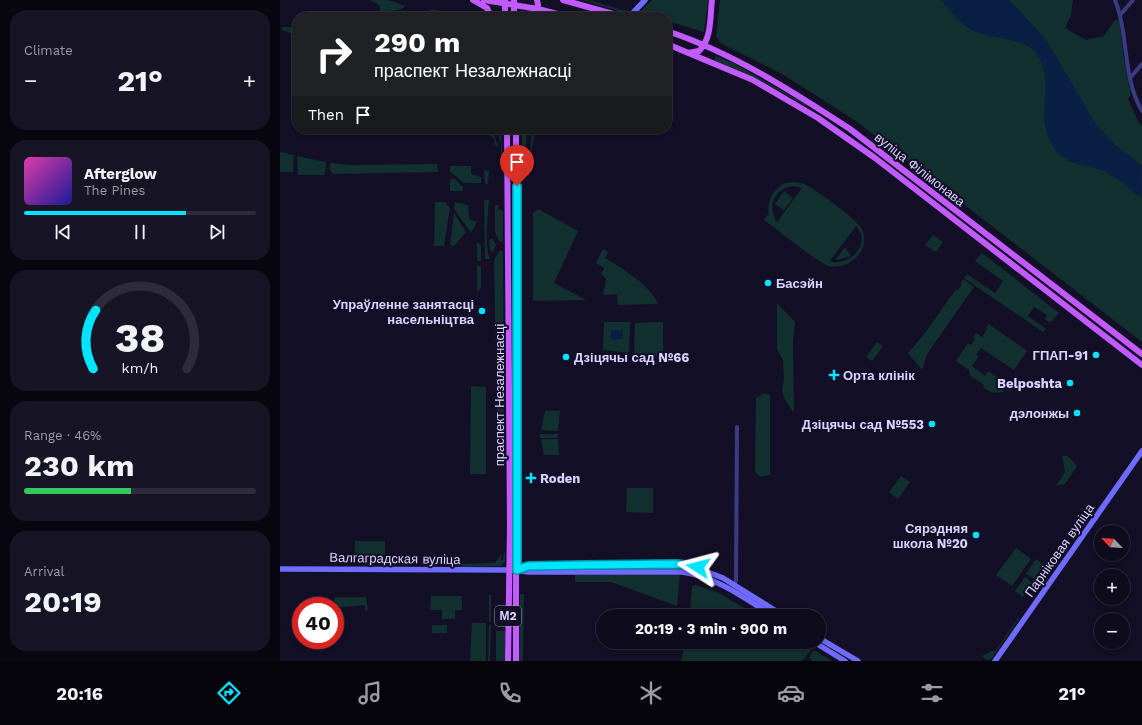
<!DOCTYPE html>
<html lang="en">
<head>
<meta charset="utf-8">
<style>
	body { margin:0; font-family:"Work Sans",sans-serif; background:#171425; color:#f1f3f6; height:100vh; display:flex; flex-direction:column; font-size:15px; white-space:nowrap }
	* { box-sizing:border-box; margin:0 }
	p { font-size:13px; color:#9b9ba3 }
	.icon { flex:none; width:22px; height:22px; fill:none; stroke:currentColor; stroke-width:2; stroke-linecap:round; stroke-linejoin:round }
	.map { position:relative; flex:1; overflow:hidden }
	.sheet { display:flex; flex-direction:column; gap:10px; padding:10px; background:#08060f; width:280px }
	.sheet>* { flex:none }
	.banner { position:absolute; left:12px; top:12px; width:380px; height:122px; border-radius:16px; box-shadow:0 2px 6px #0003,0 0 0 1px #2e2b3b; background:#202124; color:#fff; overflow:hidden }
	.needle { width:26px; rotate:295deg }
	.tools { position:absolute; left:814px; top:525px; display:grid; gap:8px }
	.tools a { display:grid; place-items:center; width:36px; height:36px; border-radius:50%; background:#0e0b1c; box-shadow:0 2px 6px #0003,0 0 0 1px #2e2b3b; font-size:20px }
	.speed { position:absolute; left:12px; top:597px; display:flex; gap:8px; font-size:20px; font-weight:700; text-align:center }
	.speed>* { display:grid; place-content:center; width:52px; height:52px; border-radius:50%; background:#0e0b1c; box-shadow:0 2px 6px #0003,0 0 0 1px #2e2b3b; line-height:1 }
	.speed .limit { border:6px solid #d22; background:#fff; color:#111 }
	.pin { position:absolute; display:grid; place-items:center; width:34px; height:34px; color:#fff; margin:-41px -17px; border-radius:50% 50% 50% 0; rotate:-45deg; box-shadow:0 0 4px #0007 }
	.pin .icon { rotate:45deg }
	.me { position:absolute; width:44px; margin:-22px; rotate:279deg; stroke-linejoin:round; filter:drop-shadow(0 0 3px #0008) }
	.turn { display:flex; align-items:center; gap:14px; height:84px; padding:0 16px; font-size:18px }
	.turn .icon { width:52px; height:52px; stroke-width:2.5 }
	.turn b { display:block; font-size:28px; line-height:34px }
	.then { display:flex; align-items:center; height:38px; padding:0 16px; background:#0003; gap:8px; font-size:15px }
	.big { font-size:30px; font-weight:700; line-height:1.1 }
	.sheet .card { flex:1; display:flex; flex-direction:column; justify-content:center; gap:6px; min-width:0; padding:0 14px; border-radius:16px; background:#171425 }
	.sheet .dial { align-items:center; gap:0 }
	.dial svg { height:104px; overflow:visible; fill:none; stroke:#2e2b3b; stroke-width:7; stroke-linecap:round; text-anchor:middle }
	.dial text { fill:#f1f3f6; stroke:none }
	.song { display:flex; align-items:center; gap:12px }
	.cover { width:48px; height:48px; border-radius:6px; background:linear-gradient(135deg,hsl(320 70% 55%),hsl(240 70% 35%)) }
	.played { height:4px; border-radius:2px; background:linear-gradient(90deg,#00e5ff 70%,#2e2b3b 70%) }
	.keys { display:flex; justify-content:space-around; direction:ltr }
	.heat { display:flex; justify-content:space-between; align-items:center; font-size:22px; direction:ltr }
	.charge { height:6px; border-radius:3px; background:linear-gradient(90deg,#34c759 46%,#2e2b3b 0) }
	.trip { position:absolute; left:316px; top:609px; width:230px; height:40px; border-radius:20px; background:#0e0b1c; box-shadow:0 2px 6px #0003,0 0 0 1px #2e2b3b; font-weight:700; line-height:40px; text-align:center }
	.tab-bar { display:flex; height:64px; justify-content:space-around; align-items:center; background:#06040b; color:#9b9ba3 }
	.tab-bar .icon { width:28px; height:28px }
	.tab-bar .active { color:#00e5ff }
	.tab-bar b { font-size:18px; color:#f1f3f6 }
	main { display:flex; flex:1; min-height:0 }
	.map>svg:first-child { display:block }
	.green { fill:#12302f; fill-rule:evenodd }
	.water { fill:#0a1f44 }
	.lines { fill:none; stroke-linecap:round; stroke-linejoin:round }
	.street { stroke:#3d3a85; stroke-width:4 }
	.secondary { stroke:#6f6bff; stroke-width:5.5 }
	.primary { stroke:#c25bff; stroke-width:6 }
	.route-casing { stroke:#0095a6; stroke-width:10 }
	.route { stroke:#00e5ff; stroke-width:7 }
	.poi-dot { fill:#00e5ff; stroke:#130f26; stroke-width:1.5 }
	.labels { text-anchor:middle; stroke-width:4; stroke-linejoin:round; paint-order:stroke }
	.shield { fill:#130f26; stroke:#9e99be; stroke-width:1 }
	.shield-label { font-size:12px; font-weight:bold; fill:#d9d4ff }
	.street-label { font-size:13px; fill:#d9d4ff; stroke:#130f26 }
	.poi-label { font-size:13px; font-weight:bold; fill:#d9d4ff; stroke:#130f26; text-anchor:end }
</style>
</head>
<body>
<main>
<section class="sheet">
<div class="card"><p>Climate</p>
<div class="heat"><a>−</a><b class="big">21°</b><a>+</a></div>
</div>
<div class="card">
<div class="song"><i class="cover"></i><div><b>Afterglow</b><p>The Pines</p></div></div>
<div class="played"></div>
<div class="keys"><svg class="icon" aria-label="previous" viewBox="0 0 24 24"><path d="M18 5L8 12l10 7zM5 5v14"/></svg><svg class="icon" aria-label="pause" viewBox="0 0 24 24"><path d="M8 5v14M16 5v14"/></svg><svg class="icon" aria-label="next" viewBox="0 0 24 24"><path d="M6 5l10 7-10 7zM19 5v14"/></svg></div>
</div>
<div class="card dial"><svg viewBox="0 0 100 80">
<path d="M14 69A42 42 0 1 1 86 69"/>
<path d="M14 69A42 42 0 0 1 16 24" stroke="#00e5ff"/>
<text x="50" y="56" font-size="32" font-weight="700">38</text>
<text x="50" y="72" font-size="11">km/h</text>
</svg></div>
<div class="card"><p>Range · 46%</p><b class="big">230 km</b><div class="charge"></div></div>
<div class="card"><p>Arrival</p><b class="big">20:19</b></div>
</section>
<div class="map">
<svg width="862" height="661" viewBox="0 0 862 661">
	<rect width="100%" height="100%" fill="#130f26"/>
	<!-- green -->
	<path class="green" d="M90,0H109L125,6L124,8L93,17H84L83,13L86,12L94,15L100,10L99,5Z
		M303,0H308L343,10L351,8L342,12Z
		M372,0H428L424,32L387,21V17H377L361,11Z
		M440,0H793L791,15L785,28L806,40L824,36L835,20L839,19L844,60L851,95L848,99L858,121L862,126V342L576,121L502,74L440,43L436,36Z
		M151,9L167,13V17H149L148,12Z
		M2,27H17V33L13,34L2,30Z
		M436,56L453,63L527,105L526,106L474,77L434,60Z
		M212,129L218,146H215L214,139L208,133Z
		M216,129H221L223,170H221V143Z
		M242,129H247L245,163L242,152Z
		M252,129H255L249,165Z
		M0,152L14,155L13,172H0Z
		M17,156L46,162L45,174L43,175H18Z
		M50,163L71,165L157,164L158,172L53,174L50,171Z
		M170,166H191V174L201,177V183H184L170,172Z
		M204,170L209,171L208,184H205Z
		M170,179H175L183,187V191H170Z
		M506,183C512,182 519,182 524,184C535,189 578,220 582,229C591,251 570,270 549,266C541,265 494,227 484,220L487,215L489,216C486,202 493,188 506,183ZM512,186L522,188L497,222C487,207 493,190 512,186ZM576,226C592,243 571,265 552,262L550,261Z
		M504,191L513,198L504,210L495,204Z
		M204,200H209C208,216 204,246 210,259H205Z
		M155,202H165L170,208L164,246H154Z
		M175,202L188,205L189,219L197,222L191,233L174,209Z
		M215,205H218V209L223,211V240L222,242L219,241L215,232Z
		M258,209L298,231L274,283L306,300L253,301V213Z
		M174,213L186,232L174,246L170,245Z
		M653,235L663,242L656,252L645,245Z
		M212,238L216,245L213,252L210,250L209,240Z
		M197,242L201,245V261H197Z
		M565,247L571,256L557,260L556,259Z
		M323,249L328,252L325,258C341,267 372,287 378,304L338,305L337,294L323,295L326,278L321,275L324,268L316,263Z
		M220,250L223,252L224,433L217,423L214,260Z
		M702,253L779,313L772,321L769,322L765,320L767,315L754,307L748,316L766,329L763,332L684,278L687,274L715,293L723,281L695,261Z
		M197,266H201V288L197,291Z
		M683,279L694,287L647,354L642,370L628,353L645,333L676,289L678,290L682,285L680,284Z
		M497,303L515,322L513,342L514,413L505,400L502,391L504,379L503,360L497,349Z
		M324,322H350L349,353L323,350Z
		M383,322V357L354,354L355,323Z
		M706,322L747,351L734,370L701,348L696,355L699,356L692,366L705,376L708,371L728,384L723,392C714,394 710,392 703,387L704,385L690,375L689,370L676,361L688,343L691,345L695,339L693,337L696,333L702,337L707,329L706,328L708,325Z
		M597,342L603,346L592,361L586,357Z
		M191,386L206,387V474H190Z
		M484,393L490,395V475L480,477L475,472L476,398Z
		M265,411H280L278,431L261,430Z
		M260,434H278V438H260Z
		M261,439H278L279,455H264Z
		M782,456H788L797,466L785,484L776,486L785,472Z
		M621,476L630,482L618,499L609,492Z
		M347,488H373V513L346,512Z
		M75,541H105V557H75Z
		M736,548L751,559L732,586L716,575Z
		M224,552L225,554V562L220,566L180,567V564L215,563L221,554V560H223Z
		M756,559L764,565L754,579L746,574Z
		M295,575H400L397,606L331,582H295Z
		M745,577L752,583L743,597L735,591Z
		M415,585L437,592L478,616H410L412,586Z
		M240,594H244L243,661H239Z
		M209,595H211V622H209Z
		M151,596H182V610H175V619H162V610H150Z
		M55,597H86L88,610H85V605L55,608L53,606Z
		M737,617L739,619L711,659L707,660L702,656L712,651H715L737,620Z
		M192,623H206V661H190Z
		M209,624L211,625L210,661H208Z
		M152,625H167V633H152Z
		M216,631H225V661H216Z
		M405,642H518L531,650L522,661H401Z
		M534,650L552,661H533L529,658Z"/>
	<!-- water -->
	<path class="water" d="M661,0H729L765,38L816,124L833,143L862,166L861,198C850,190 839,179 827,173C809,163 790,169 775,149C750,116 780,81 754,51C743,38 712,39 696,32C681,26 671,12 661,0Z
		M331,330H343V339L331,340Z"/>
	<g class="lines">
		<!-- street -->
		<path class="street" d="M835,0C849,35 842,77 862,111
			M841,14L853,0
			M850,78L862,64
			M454,585L456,581L457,427"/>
		<!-- secondary -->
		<path class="secondary" d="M349,17L365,0
			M0,569L237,570L248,572H402C435,576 466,599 493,616
			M237,570L248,566H412L443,578L504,616
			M539,638L578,661
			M534,642L565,661
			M715,661L862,451"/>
		<!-- primary -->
		<path class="primary" d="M193,0L207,8L211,17
			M204,0L258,9L289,17
			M257,0L258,5L257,17
			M283,0L344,17
			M225,17V0
			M234,17V0
			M387,31C453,53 512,91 570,129L862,354
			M387,44L473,80L538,118L595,158L862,365
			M408,53L419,51C432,39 430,16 432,0
			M227,129L230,525L228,661
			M236,661V129"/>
	</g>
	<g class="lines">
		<defs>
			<path id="route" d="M237,186V570L248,566L304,565L398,564L418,567"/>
		</defs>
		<!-- route casing -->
		<use href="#route" class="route-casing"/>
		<!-- route -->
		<use href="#route" class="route"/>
	</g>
	<!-- markers -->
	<g class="poi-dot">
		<circle cx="488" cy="283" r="4"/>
		<circle cx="202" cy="311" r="4"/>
		<circle cx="816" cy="355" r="4"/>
		<circle cx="286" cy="357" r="4"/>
		<path d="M552 369h4v4h4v4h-4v4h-4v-4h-4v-4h4z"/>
		<circle cx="790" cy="383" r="4"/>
		<circle cx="797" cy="413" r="4"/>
		<circle cx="652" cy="424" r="4"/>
		<path d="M249 472h4v4h4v4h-4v4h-4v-4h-4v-4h4z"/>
		<circle cx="696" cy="535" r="4"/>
	</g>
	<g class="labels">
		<!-- shield labels -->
		<rect class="shield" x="215" y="606" width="26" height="20" rx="3"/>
		<g class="shield-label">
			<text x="228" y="620">М2</text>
		</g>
		<!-- street labels -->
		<g class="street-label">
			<text transform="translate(640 169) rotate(38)" y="5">вуліца Філімонава</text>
			<text transform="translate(219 395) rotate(-90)" y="5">праспект Незалежнасці</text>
			<text transform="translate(779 550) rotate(-55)" y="5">Парніковая вуліца</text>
			<text transform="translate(115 558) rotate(1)" y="5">Валгаградская вуліца</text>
		</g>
		<!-- poi labels -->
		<g class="poi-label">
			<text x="496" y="288" text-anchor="start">Басэйн</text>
			<text x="194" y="309">Упраўленне занятасці<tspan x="194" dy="15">насельніцтва</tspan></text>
			<text x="808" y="360">ГПАП-91</text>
			<text x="294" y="362" text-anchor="start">Дзіцячы сад №66</text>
			<text x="563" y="380" text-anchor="start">Орта клінік</text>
			<text x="782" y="388">Belposhta</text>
			<text x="789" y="418">дэлонжы</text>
			<text x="644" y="429">Дзіцячы сад №553</text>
			<text x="260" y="483" text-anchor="start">Roden</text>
			<text x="688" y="533">Сярэдняя<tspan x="688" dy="15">школа №20</tspan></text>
		</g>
	</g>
</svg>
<div class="tools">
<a><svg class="needle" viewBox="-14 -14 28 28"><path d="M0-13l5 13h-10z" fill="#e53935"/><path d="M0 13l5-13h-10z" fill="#9b9ba3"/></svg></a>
<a>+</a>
<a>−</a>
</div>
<div class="speed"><div class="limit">40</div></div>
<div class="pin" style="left:237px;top:186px;background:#d93025"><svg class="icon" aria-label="arrive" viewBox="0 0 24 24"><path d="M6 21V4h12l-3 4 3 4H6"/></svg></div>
<svg class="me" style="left:418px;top:567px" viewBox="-20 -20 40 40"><path d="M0-17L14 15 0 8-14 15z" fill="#00e5ff" stroke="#fff" stroke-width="4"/></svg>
<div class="trip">20:19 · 3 min · 900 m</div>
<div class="banner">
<div class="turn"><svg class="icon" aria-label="right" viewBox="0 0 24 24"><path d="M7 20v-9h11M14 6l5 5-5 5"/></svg><div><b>290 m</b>праспект Незалежнасці</div></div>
<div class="then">Then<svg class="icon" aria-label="arrive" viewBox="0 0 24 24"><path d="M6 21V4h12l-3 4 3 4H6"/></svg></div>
</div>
</div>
</main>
<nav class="tab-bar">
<b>20:16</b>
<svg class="icon active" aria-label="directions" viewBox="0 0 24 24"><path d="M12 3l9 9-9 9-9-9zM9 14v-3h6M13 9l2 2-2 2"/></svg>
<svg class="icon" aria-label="music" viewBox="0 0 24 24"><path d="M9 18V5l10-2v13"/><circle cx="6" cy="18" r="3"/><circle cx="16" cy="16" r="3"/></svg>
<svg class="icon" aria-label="phone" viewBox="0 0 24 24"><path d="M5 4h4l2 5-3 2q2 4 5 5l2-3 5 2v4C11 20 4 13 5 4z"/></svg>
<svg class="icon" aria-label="climate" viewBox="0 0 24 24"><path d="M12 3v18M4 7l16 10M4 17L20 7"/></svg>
<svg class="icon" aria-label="car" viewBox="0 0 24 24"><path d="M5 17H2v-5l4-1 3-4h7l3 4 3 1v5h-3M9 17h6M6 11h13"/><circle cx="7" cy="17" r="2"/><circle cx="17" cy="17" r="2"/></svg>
<svg class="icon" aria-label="filters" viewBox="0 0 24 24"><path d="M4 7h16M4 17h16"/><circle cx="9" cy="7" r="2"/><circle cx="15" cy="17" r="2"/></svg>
<b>21°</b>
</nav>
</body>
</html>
